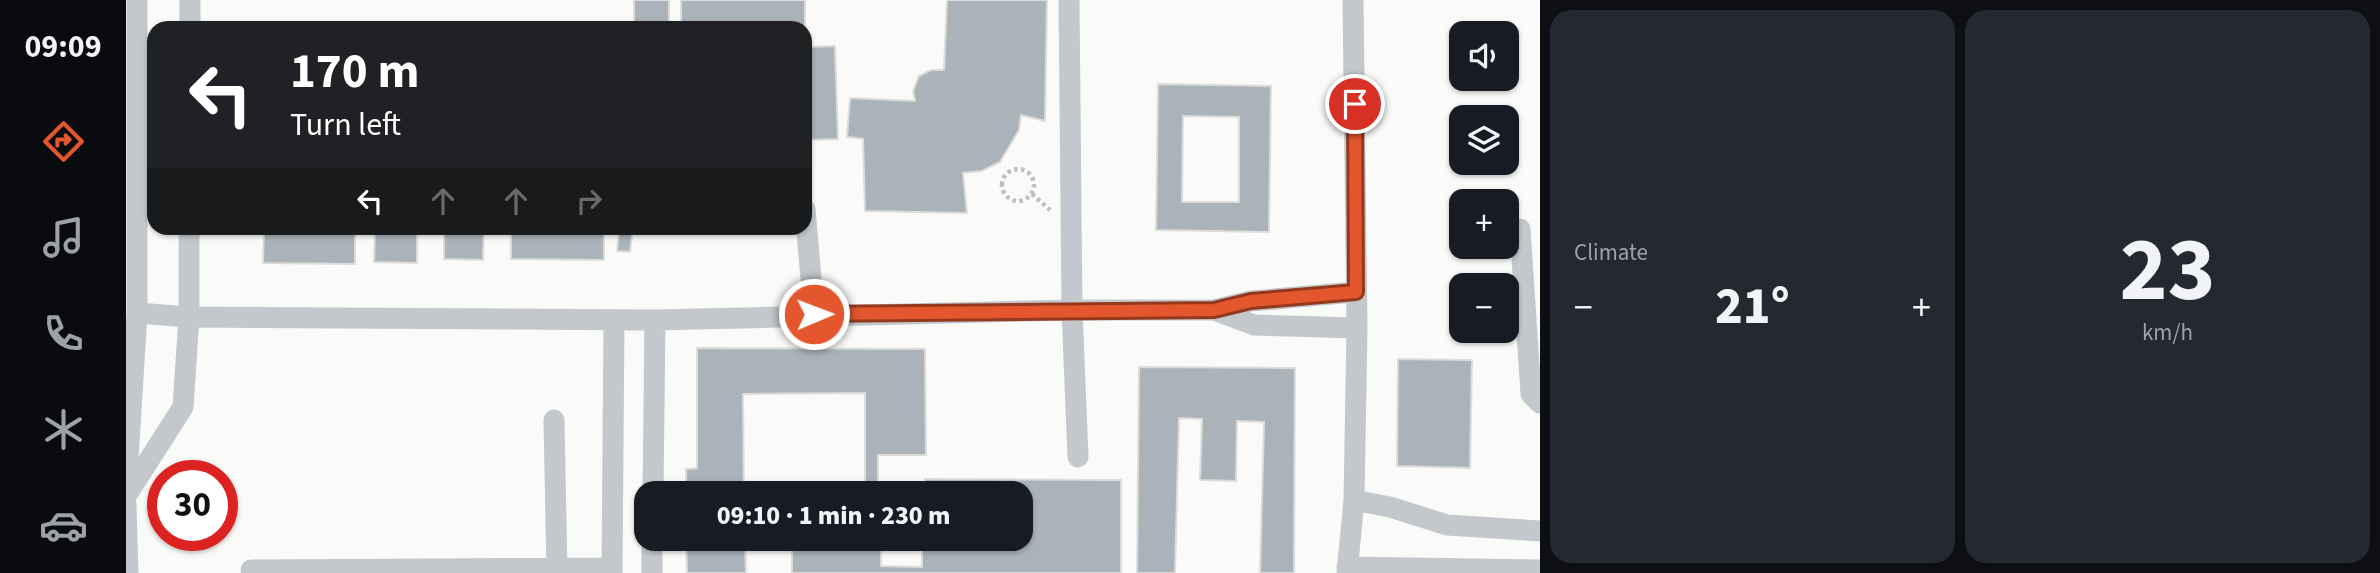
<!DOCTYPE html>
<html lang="en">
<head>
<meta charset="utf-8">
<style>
	body { margin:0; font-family:"Source Sans 3",sans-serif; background:#242831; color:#f1f3f6; height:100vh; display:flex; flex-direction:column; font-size:26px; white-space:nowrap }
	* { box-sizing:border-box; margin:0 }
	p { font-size:23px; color:#9ea1a6 }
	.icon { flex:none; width:38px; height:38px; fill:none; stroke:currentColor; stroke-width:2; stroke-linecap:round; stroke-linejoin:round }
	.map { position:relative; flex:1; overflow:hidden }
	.panel { display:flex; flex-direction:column; gap:10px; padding:10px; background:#0d0f14; width:840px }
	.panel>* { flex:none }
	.hud { position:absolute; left:21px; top:21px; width:665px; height:214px; border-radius:21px; box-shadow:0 2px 5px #0004; background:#202124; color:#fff; overflow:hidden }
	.tools { position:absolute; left:1323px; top:21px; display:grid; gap:14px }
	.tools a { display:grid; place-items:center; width:70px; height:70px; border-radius:14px; background:#171b24; box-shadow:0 2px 5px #0004; font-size:35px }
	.speed { position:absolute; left:21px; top:460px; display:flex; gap:14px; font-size:35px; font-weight:700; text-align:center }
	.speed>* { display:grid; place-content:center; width:91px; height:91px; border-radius:50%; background:#171b24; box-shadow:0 2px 5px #0004; line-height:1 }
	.speed .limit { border:10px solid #d22; background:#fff; color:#111 }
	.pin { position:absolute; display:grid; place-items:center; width:60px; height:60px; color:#fff; margin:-30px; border:4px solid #fff; border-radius:50%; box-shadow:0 2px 7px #0007 }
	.me { position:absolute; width:77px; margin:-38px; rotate:89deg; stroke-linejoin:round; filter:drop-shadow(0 0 5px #0008) }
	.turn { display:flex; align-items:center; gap:24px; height:147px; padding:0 28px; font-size:32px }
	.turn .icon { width:91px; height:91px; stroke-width:2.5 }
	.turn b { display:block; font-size:49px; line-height:60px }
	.lanes { display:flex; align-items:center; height:66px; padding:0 28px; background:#0003; justify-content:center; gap:35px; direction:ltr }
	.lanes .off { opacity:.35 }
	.big { font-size:52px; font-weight:800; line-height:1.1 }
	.panel .tile { flex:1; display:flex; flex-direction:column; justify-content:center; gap:10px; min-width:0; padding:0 24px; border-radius:21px; background:#242831 }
	.panel .dial { align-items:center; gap:0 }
	.dial b { font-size:91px; line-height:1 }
	.heat { display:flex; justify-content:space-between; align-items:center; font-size:38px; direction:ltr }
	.panel .tiles { flex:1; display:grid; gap:10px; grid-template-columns:repeat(2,1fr) }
	.trip { position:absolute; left:508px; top:481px; width:399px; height:70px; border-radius:21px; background:#171b24; box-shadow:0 2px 5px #0004; font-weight:800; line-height:70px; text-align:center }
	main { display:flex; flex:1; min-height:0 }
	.tabs { display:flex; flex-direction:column; width:126px; justify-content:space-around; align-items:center; background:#090b0e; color:#9ea1a6 }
	.tabs .icon { width:49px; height:49px }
	.tabs .active { color:#e4572e }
	.tabs b { font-size:32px; color:#f1f3f6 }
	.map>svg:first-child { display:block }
	.building { fill:#aab3b9; stroke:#dcdcda; stroke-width:2; fill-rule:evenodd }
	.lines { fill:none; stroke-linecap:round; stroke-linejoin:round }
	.path { stroke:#bbbfc2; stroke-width:4.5; stroke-dasharray:3.5 3.5; stroke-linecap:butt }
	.minor { stroke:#c3c8cc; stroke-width:21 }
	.route-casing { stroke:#94391e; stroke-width:18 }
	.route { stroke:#e4572e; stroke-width:12 }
</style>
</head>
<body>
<main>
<nav class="tabs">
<b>09:09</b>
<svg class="icon active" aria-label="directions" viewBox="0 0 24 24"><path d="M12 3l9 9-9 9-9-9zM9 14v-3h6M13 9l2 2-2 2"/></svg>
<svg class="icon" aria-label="music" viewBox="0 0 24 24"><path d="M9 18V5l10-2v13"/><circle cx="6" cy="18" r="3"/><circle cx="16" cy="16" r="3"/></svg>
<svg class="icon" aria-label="phone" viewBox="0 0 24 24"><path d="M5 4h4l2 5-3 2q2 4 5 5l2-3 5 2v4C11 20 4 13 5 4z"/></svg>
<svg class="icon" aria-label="climate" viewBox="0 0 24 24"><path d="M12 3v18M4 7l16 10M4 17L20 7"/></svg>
<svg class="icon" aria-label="car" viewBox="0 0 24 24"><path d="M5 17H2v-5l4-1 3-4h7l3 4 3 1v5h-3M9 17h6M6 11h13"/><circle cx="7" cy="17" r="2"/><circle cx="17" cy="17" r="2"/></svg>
</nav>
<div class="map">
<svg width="1414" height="573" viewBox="0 0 1414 573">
	<rect width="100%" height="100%" fill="#fafaf8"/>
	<!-- building -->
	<path class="building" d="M508,0H543V27H508Z
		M555,0H679V28H555Z
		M821,0H921L919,121L895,115L893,130L874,162L856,171L837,173L841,213L739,211L737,139L721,137L724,98L789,101L787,91L793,76L805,70H818Z
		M709,46L712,139L679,140V47Z
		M1032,84L1145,86L1143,232L1030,230ZM1057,116L1113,117V202H1056Z
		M138,228H358L357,260L318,259V232H291V263L248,262L249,231H229V264L137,263Z
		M385,228H478V260L385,259Z
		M493,228H507L504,252L491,251Z
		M571,348L799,349L800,455H752V494H739V393L617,394L618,494H560V469L571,468Z
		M1272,359L1346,360L1344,468L1271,466Z
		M1013,367L1169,368L1168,573H1134L1138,422L1111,421L1110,481L1074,480L1076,419L1053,418L1049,573H1011Z
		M799,479L995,480V573H666V540H619L620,573H561L560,539H894V494H799ZM755,542H796V567L755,566Z"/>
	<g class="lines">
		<!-- path -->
		<path class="path" d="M876 185a16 16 0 1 1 32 0a16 16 0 1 1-32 0Z
			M906,194L924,210"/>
		<!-- minor -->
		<path class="minor" d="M943,0L946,310L952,457
			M64,28V0
			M679,209L688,314
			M1394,229L1405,394L1414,403
			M1088,310L1128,325L1231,328
			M11,313L63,317L529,320L946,310H1088L1125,301L1230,292
			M428,420L431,573
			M0,491L11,313V0
			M527,494L529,320
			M0,496L57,407L63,317V228
			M1228,500L1264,507L1321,525L1414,531
			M0,504L2,573
			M1221,567L1414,570
			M125,570L486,568
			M486,573L488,320
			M526,573V539
			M1221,573L1228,500L1231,328L1227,0"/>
	</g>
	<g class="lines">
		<defs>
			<path id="route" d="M688,314L1088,310L1125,301L1230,292L1229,104"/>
		</defs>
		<!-- route casing -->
		<use href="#route" class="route-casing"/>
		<!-- route -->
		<use href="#route" class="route"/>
	</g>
</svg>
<div class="tools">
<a><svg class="icon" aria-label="sound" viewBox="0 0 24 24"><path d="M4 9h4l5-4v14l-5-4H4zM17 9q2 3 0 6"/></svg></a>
<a><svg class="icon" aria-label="layers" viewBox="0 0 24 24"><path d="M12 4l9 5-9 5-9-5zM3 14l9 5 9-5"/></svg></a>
<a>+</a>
<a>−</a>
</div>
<div class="speed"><div class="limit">30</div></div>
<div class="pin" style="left:1229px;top:104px;background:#d93025"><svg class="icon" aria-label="arrive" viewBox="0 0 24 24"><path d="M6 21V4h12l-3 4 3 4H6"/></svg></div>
<svg class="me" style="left:688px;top:314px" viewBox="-20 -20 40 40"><circle r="17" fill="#e4572e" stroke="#fff" stroke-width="3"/><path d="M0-11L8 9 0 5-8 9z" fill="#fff"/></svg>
<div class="trip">09:10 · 1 min · 230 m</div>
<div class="hud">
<div class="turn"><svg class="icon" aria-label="left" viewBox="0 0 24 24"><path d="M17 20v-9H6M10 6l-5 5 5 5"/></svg><div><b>170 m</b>Turn left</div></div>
<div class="lanes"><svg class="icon" aria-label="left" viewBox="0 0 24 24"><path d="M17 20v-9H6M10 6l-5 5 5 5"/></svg><svg class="icon off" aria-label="ahead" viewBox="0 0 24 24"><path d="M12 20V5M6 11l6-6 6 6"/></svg><svg class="icon off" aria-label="ahead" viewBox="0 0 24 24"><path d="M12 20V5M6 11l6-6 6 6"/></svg><svg class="icon off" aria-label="right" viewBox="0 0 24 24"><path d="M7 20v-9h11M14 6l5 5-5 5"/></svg></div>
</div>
</div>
<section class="panel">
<div class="tiles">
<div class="tile"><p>Climate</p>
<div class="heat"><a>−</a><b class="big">21°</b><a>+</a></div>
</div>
<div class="tile dial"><b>23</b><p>km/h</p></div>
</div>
</section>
</main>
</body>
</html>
